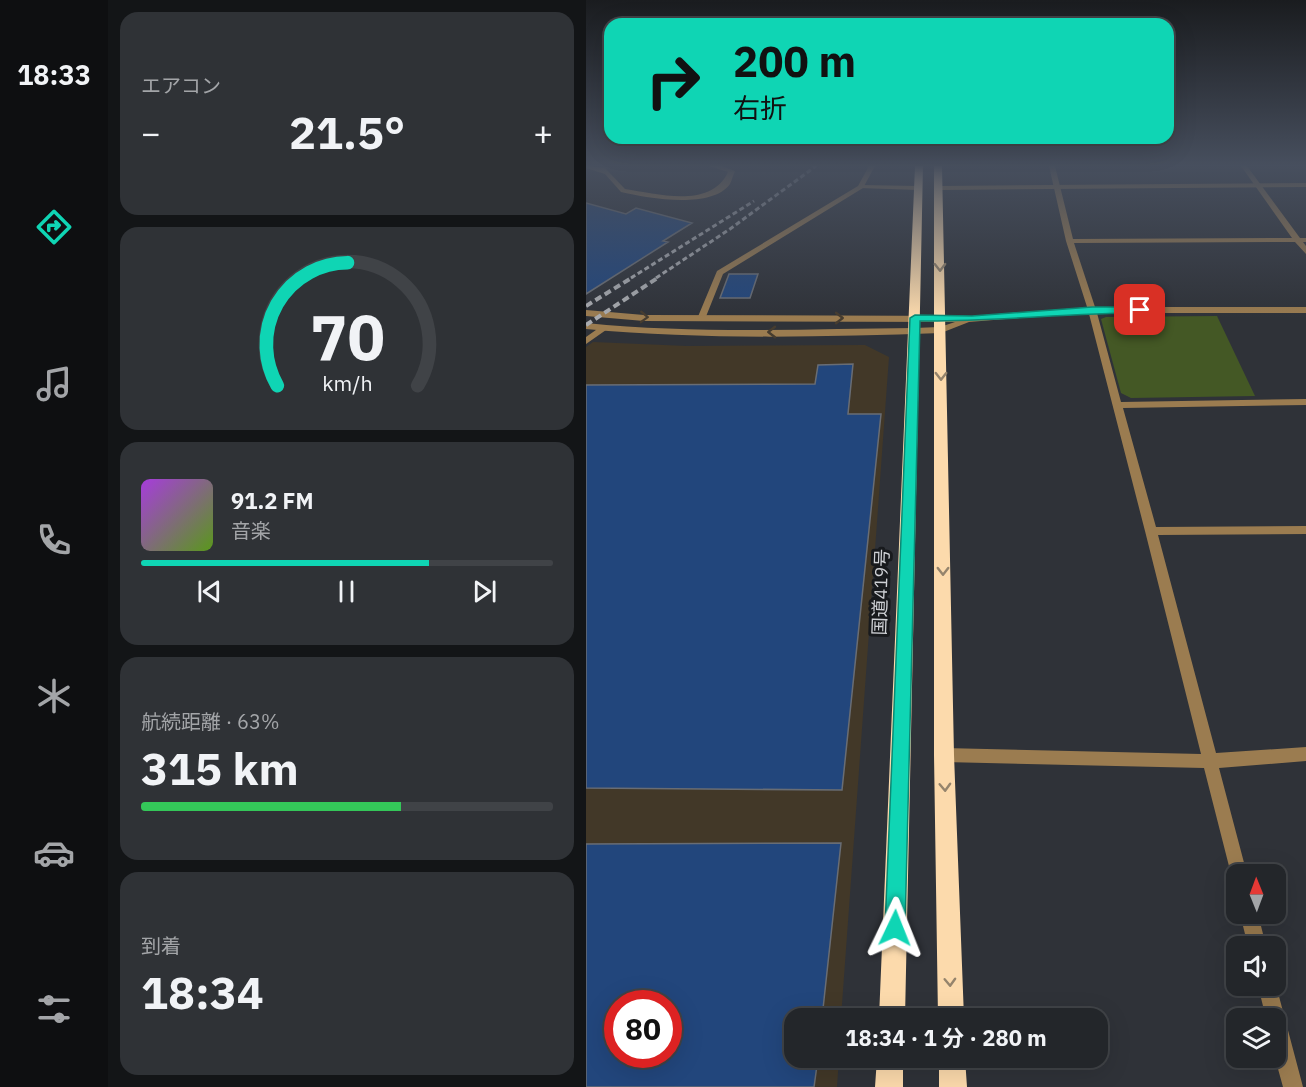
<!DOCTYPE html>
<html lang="ja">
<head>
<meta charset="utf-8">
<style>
	body { margin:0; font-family:"IBM Plex Sans","Noto Sans JP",sans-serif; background:#2f3236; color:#f1f3f6; height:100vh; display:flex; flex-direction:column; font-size:22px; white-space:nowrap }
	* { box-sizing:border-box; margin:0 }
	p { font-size:20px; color:#a3a5a8 }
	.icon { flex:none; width:33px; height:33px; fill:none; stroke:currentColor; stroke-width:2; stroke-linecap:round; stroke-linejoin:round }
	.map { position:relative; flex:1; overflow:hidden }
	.drawer { display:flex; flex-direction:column; gap:12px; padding:12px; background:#131517; width:478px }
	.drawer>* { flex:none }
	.guide { position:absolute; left:18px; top:18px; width:570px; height:126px; border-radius:18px; box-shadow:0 6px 24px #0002,0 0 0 2px #404347; background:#0fd5b4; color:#111; overflow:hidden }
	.needle { width:39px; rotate:359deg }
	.tools { position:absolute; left:640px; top:864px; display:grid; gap:12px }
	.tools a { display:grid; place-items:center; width:60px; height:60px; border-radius:12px; background:#23262a; box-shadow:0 6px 24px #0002,0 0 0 2px #404347; font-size:30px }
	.speed { position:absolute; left:18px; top:990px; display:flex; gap:12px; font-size:30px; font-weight:700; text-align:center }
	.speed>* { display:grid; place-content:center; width:78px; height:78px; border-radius:50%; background:#23262a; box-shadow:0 6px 24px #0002,0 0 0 2px #404347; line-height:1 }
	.speed .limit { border:9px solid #d22; background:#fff; color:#111 }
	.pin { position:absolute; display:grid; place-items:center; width:51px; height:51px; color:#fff; margin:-26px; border-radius:12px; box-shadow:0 3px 9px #0006 }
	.me { position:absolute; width:66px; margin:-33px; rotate:2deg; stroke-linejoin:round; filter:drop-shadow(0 0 4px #0008) }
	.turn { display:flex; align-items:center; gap:21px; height:126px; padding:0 30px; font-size:27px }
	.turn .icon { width:78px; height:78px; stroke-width:2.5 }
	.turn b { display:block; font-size:42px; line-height:51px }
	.big { font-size:45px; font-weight:700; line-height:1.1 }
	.drawer .tile { flex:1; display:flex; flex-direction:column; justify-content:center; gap:9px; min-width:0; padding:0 21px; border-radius:18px; background:#2f3236 }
	.drawer .dial { align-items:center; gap:0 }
	.dial svg { height:156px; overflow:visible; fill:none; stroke:#404347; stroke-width:7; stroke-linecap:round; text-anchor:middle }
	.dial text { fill:#f1f3f6; stroke:none }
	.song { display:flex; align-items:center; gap:18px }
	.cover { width:72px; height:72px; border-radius:9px; background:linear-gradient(135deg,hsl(280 70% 55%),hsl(90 70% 35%)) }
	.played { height:6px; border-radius:3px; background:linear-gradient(90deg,#0fd5b4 70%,#404347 70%) }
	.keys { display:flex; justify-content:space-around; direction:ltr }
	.heat { display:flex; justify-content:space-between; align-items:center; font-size:33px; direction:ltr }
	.charge { height:9px; border-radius:4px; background:linear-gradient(90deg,#34c759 63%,#404347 0) }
	.trip { position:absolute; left:198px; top:1008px; width:324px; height:60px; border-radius:18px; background:#23262a; box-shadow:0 6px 24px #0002,0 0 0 2px #404347; font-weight:700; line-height:60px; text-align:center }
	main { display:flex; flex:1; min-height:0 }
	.tabs { display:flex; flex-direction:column; width:108px; justify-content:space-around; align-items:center; background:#0e0f11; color:#a3a5a8 }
	.tabs .icon { width:42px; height:42px }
	.tabs .active { color:#0fd5b4 }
	.tabs b { font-size:27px; color:#f1f3f6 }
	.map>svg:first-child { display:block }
	.industrial { fill:#423828; fill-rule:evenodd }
	.green { fill:#445825 }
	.building { fill:#22467c; stroke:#696d74; stroke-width:1.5; fill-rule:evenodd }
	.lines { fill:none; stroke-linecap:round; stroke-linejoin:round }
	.minor { fill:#9b7c50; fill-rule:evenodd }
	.tertiary { fill:#9b7c50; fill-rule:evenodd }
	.trunk { fill:#fcdaac; fill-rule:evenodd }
	.rail-far1 { stroke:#a9abaf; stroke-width:3; stroke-dasharray:5 3; stroke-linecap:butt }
	.rail { stroke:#a9abaf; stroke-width:4; stroke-dasharray:7 4; stroke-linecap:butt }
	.oneway { stroke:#95846c }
	.oneway2 { stroke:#463c2f }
	.route { fill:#0fd5b4; stroke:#0a8a75; stroke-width:1.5 }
	.labels { text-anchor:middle; stroke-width:6; stroke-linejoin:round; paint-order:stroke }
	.street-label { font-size:18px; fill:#cfd1d5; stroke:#181a1d }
</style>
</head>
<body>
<main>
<nav class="tabs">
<b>18:33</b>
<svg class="icon active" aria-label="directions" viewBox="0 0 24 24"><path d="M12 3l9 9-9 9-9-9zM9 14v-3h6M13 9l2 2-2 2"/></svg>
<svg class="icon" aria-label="music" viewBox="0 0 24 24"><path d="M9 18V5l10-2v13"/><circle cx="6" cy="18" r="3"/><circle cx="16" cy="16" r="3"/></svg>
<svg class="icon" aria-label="phone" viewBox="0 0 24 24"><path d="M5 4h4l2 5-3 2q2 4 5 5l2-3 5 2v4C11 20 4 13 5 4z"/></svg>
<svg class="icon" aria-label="climate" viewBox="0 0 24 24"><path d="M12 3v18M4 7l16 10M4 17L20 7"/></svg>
<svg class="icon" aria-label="car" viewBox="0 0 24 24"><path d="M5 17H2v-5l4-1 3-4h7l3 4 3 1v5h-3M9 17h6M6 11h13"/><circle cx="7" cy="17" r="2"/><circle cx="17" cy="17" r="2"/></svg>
<svg class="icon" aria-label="filters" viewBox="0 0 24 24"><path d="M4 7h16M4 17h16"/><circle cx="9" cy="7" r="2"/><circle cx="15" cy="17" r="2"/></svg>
</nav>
<section class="drawer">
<div class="tile"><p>エアコン</p>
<div class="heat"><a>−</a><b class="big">21.5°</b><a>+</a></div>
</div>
<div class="tile dial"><svg viewBox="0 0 100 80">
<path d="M14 69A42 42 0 1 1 86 69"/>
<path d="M14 69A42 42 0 0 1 50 6" stroke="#0fd5b4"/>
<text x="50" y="56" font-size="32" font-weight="700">70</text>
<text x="50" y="72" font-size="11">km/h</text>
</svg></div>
<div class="tile">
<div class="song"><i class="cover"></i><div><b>91.2 FM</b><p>音楽</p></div></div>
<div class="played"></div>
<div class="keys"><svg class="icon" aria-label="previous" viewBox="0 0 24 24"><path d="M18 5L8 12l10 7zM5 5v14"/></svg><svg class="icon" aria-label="pause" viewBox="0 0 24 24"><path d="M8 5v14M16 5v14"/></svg><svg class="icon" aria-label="next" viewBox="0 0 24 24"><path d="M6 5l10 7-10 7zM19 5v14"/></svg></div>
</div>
<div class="tile"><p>航続距離 · 63%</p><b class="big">315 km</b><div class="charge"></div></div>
<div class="tile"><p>到着</p><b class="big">18:34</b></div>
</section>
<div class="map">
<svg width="720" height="1087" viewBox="0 0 720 1087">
	<rect width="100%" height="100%" fill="#2f3238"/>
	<!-- industrial -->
	<path class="industrial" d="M7,342L101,346L279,345L303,357L255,1018H208V1058H253L251,1087H0V347ZM32,1004H82V1054H32Z"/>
	<!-- green -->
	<path class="green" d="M631,316L669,396L545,398L535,393L515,319L520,317Z"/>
	<!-- building -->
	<path class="building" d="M0,203L40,214L50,208L106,223L77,241L82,242L0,294Z
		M143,274H172L164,298H134Z
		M267,364L262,414H295L256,790L0,788V385L229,384L232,365Z
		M255,843L236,1018H208V1058H232L228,1087H0V844ZM32,1004H82V1054H32Z"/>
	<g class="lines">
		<!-- minor -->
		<path class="minor" d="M0,166L19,168L39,189C72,194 125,209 142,172L123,166H135L149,171C147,175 146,180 144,184C125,210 61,198 35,192L19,174L0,168Z
			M283,166H289L277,188L137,274L119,319L112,321L111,319L131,271L272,186Z
			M463,166H469L487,239L706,238L655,166H661L714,238H720V242H717L720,246V254L709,242L488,243L509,307H720V313H511L535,402L720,399V405L537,408L570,527L720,526V534L572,535L630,753L720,747V761L633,768L661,874H651V882L647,880L645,874L618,768L358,762L353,760L350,755L353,750L358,748L615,754L559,531L502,310L480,241Z
			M17,325L21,328L20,330L0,344V337Z
			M654,914H672L680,946H662Z
			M690,985L717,1087H697L689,1058L690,1018H680L672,986Z"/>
		<!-- tertiary -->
		<path class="tertiary" d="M720,183V187L353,190L350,188L353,186Z
			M275,185L333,186L336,188L333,190L273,188L272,187Z
			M506,307L510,310L509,312L383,322L355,333C237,337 118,340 0,329V323C109,334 218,329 328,328L354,327L369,322L58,321L0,316V310L58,315L386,316Z"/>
		<!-- trunk -->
		<path class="trunk" d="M329,166H337L319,1018H293Z
			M348,166H356L368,755L378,1018H352L348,755Z
			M291,1058H317V1087H289Z
			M353,1058H379L381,1087H353Z"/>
		<!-- rail-far1 -->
		<path class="rail-far1" d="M45,278L168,201
			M70,278L144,229L230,166"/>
		<!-- rail -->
		<path class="rail" d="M0,306L47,277
			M0,325L73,277"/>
	</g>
	<!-- one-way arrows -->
	<defs><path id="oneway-chevron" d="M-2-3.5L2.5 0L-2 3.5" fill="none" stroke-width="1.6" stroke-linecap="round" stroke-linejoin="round" transform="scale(1.5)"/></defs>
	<g class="oneway">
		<use href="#oneway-chevron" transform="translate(354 267) rotate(89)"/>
		<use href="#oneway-chevron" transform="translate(355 376) rotate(90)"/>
		<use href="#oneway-chevron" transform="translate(357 571) rotate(90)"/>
		<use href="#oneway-chevron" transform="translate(359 787) rotate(88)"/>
		<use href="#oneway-chevron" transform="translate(364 982) rotate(88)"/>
	</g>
	<g class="oneway2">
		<use href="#oneway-chevron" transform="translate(58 317) rotate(2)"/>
		<use href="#oneway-chevron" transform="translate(253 318)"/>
		<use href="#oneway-chevron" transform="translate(186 332) rotate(180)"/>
	</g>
	<!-- sky -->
	<linearGradient id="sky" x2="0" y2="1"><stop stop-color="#1a1c1f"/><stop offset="0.52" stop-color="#474f5e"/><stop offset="1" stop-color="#474f5e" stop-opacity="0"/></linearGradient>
	<rect width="720" height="318" fill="url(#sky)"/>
	<!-- route -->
	<path class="route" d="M506,307H554L558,310L554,313C480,313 407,322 334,321L319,928L316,935L309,938L302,935L299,928L324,318L329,315L386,316Z"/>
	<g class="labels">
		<!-- street labels -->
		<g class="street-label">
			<text transform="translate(295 592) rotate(-88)" y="6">国道419号</text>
		</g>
	</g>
</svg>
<div class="tools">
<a><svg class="needle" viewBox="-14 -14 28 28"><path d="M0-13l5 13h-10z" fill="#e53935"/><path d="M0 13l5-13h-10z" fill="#a3a5a8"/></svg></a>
<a><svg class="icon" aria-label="sound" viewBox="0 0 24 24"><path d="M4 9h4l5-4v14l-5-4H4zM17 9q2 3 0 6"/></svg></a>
<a><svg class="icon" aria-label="layers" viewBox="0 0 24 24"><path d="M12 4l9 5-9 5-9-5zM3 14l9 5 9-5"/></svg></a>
</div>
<div class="speed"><div class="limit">80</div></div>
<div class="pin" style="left:554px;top:310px;background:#d93025"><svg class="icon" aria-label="arrive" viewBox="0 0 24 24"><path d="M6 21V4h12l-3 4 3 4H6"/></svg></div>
<svg class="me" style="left:309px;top:928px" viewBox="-20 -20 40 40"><path d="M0-17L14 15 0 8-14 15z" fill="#0fd5b4" stroke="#fff" stroke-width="4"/></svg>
<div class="trip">18:34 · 1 分 · 280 m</div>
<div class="guide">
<div class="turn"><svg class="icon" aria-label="right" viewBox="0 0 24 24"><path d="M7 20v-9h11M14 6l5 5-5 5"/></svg><div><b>200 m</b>右折</div></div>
</div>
</div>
</main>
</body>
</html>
